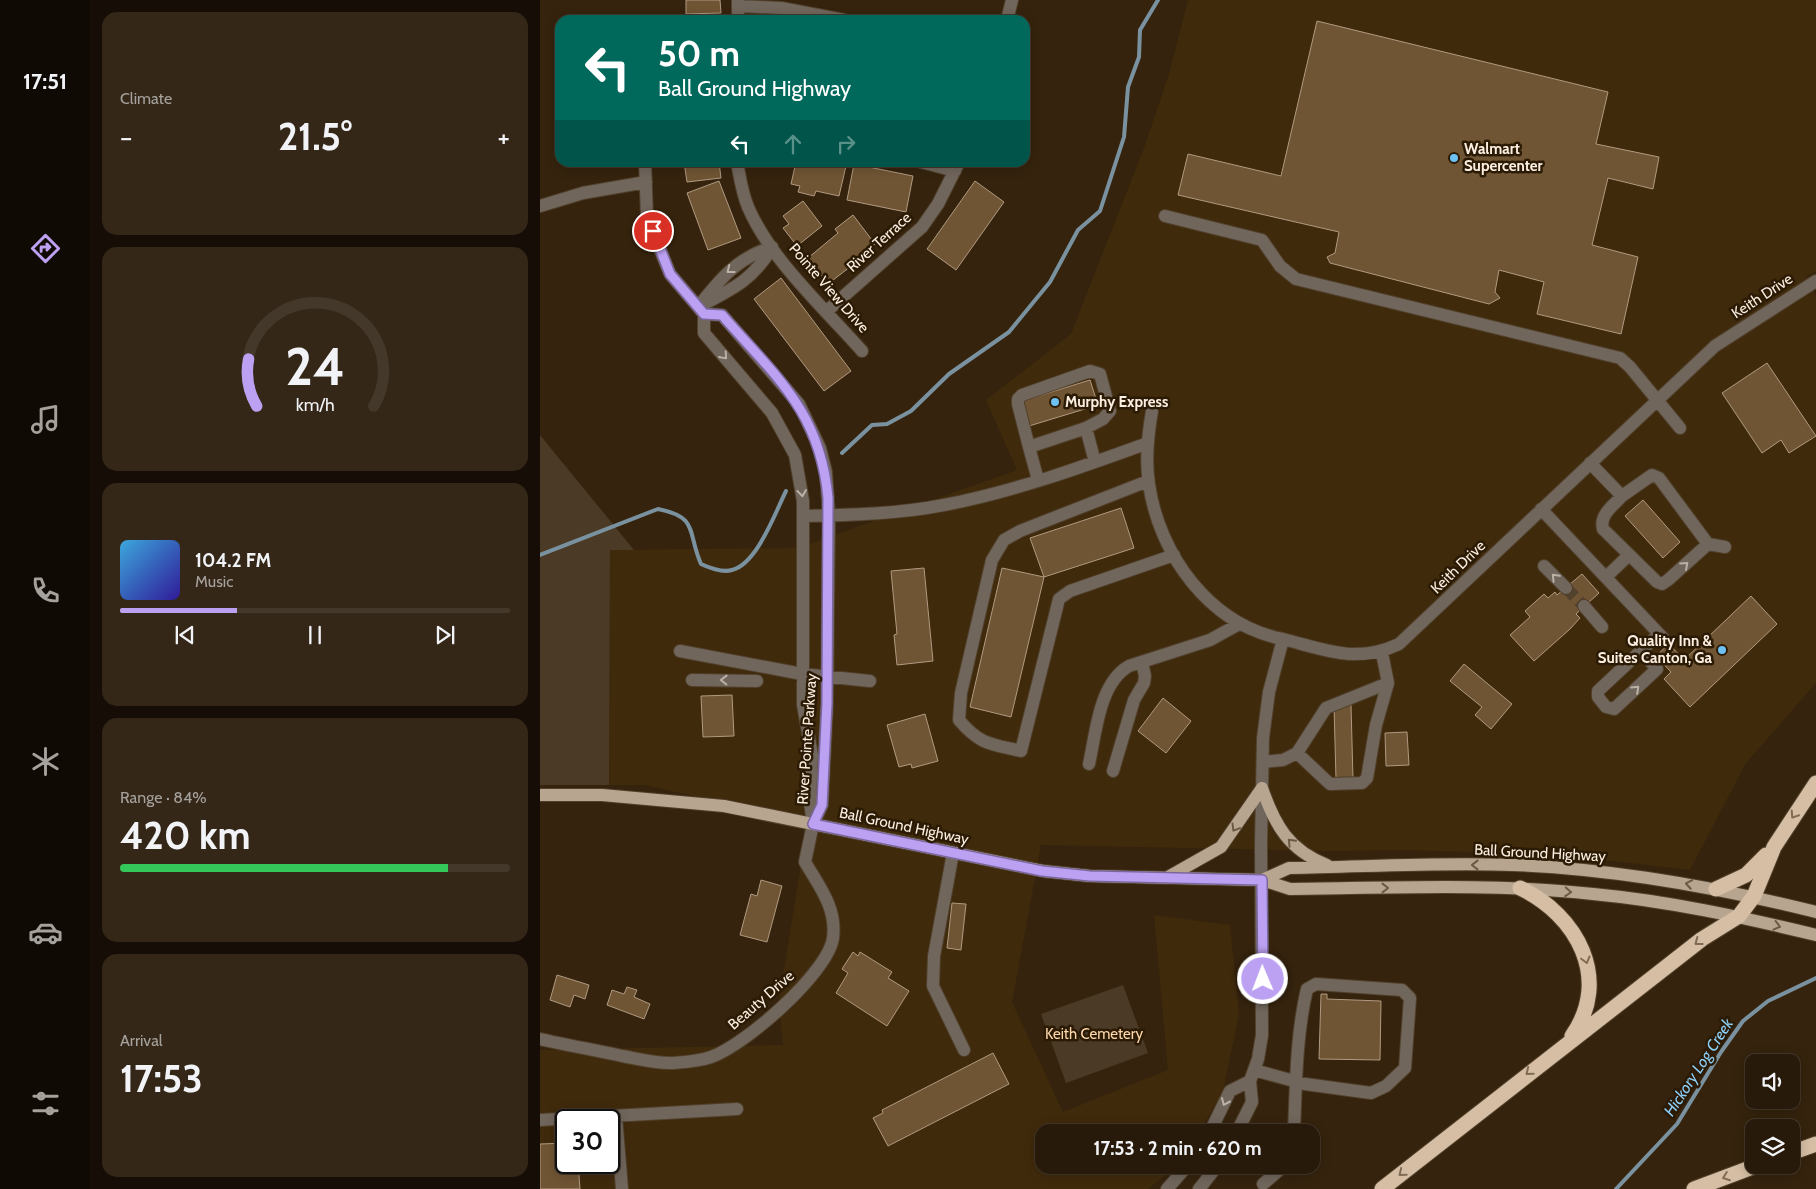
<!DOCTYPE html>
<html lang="en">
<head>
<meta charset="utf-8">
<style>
	body { margin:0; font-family:Cabin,sans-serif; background:#342718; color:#f1f3f6; height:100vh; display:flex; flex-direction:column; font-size:19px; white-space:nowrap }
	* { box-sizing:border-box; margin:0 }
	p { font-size:16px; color:#a5a19c }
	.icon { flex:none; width:28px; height:28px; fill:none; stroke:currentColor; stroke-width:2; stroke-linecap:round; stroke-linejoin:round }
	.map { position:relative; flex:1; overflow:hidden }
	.panel { display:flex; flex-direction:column; gap:12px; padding:12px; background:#160e06; width:450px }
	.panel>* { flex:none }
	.guide { position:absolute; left:15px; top:15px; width:475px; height:152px; border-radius:15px; box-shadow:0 2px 12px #0003,0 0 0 1px #44382b; background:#00695c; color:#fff; overflow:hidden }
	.controls { position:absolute; left:1205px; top:1054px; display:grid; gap:10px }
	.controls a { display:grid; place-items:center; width:55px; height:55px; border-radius:10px; background:#281a0a; box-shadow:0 2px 12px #0003,0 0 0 1px #44382b; font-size:25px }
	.speed { position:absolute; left:15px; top:1109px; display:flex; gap:10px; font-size:25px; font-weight:700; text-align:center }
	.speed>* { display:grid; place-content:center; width:65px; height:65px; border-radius:50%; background:#281a0a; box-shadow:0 2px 12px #0003,0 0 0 1px #44382b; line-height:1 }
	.speed .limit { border:2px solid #111; border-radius:8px; background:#fff; color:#111 }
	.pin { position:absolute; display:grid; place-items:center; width:42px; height:42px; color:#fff; margin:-21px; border:2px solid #fff; border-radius:50%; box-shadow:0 1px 5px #0007 }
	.me { position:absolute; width:55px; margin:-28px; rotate:359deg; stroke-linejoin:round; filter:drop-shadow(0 0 4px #0008) }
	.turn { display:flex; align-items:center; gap:18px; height:105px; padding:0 20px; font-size:22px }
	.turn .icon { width:65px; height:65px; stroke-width:2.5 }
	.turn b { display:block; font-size:35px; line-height:42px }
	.lanes { display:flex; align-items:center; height:48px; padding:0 20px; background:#0003; justify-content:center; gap:25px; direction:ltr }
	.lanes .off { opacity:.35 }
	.big { font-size:38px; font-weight:800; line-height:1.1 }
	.panel .tile { flex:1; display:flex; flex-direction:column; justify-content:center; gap:8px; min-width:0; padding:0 18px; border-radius:15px; background:#342718 }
	.panel .dial { align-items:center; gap:0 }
	.dial svg { height:130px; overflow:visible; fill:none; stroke:#44382b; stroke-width:7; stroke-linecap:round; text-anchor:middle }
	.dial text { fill:#f1f3f6; stroke:none }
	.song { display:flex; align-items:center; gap:15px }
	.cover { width:60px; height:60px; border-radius:8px; background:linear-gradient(135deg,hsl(200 70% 55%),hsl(250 70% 35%)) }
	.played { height:5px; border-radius:2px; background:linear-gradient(90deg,#bca0f2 30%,#44382b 30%) }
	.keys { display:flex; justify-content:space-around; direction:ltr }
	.heat { display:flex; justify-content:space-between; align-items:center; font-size:28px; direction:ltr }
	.charge { height:8px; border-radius:4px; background:linear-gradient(90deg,#34c759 84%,#44382b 0) }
	.trip { position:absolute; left:495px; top:1124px; width:285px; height:50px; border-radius:15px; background:#281a0a; box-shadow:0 2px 12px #0003,0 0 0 1px #44382b; font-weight:800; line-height:50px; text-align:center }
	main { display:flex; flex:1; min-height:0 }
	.tabs { display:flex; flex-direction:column; width:90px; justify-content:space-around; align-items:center; background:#100a04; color:#a5a19c }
	.tabs .icon { width:35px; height:35px }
	.tabs .on { color:#bca0f2 }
	.tabs b { font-size:22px; color:#f1f3f6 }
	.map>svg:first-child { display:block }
	.built { fill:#402a0c; fill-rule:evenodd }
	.green { fill:#4b3a26 }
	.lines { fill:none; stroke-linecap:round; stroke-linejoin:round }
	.stream { stroke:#7a929f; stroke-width:4 }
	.building { fill:#705534; stroke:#b09a81 }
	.minor-tunnel { stroke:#53422d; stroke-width:12; stroke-dasharray:12 6; stroke-linecap:butt }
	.minor-casing { stroke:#51402b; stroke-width:14 }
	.major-casing { stroke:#51402b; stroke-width:14 }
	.highway-casing { stroke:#51402b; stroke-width:17 }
	.minor { stroke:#70665c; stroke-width:12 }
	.major { stroke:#b8a590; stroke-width:12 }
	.highway { stroke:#d5bea4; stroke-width:15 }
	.oneway { stroke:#bcb1a6 }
	.oneway2 { stroke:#806c54 }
	.oneway3 { stroke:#6a5943 }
	.route-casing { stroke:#7a689d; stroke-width:12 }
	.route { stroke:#bca0f2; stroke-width:9 }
	.poi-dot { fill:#6dc2f3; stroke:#2b1a04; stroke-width:2 }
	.labels { text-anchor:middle; stroke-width:5; stroke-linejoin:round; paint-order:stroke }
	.poi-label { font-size:15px; font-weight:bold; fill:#fbefe2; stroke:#2b1a04; text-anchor:start }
	.street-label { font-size:15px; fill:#fbefe2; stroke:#2b1a04 }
	.park-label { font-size:15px; fill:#fed7ab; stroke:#2b1a04 }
	.water-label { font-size:16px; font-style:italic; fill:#8dd1fa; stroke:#2b1a04 }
</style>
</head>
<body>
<main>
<nav class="tabs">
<b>17:51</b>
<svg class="icon on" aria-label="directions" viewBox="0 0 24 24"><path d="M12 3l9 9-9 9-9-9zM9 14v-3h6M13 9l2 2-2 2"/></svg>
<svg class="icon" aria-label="music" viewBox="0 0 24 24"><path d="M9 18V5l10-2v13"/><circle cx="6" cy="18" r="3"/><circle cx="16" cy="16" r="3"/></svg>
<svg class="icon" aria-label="phone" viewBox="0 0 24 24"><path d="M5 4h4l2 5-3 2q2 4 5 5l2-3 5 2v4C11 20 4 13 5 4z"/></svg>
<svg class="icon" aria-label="climate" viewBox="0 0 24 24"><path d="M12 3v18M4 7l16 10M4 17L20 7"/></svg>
<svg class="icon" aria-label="car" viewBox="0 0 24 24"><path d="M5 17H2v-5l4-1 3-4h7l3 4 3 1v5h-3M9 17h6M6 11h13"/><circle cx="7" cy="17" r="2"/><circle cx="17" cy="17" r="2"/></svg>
<svg class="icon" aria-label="filters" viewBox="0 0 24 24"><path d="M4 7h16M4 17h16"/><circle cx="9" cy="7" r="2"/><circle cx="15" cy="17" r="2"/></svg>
</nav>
<section class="panel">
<div class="tile"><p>Climate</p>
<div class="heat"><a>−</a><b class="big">21.5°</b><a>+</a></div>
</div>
<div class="tile dial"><svg viewBox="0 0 100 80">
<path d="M14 69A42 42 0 1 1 86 69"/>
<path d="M14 69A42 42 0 0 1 9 40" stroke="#bca0f2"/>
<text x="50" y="56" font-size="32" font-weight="700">24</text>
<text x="50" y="72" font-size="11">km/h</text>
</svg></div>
<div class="tile">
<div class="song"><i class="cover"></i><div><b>104.2 FM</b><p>Music</p></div></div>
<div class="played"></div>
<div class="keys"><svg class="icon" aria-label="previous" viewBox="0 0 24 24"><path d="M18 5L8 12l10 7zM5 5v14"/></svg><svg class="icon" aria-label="pause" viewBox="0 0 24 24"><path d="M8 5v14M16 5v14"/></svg><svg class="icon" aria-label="next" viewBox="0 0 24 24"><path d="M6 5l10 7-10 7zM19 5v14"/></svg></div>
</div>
<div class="tile"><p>Range · 84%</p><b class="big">420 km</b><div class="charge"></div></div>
<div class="tile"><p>Arrival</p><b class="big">17:53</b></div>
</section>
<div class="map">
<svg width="1276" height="1189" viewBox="0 0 1276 1189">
	<rect width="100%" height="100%" fill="#35230d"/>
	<!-- built -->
	<path class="built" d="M648,0H1276V271L1266,276L1276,296V683L1206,763L1150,870L1021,855L867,850L788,851L501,845L472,1002L523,1112L628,1070L614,915L690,925L699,1014L683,1091L660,1132H504V1165H639L608,1189H0V1050L243,1045L239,1000L268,822L105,785H69L70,550L258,548L477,470L446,400L531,334L604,148L629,74ZM26,1120H69V1162H26Z"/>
	<!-- green -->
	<path class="green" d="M0,435L94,550H70L69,785H0Z
		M583,985L608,1053L526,1083L501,1014Z"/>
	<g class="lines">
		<!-- stream -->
		<path class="stream" d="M302,453L332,425L347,424L371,411L409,374L469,332L510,282L538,230L560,211L584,137L588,87L599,57L600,30L618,0
			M0,555L118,509C159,517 147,532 161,564C170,568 182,573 192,570C217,564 235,513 246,491
			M1076,1189L1137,1124L1181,1052L1203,1021L1228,1001L1276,978"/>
	</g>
	<!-- building -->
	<path class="building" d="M146,0H180L181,13L146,14Z
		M777,21L1068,92L1056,144L1119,157L1113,189L1068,178L1052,245L1098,257L1081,334L997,314L1004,282L959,270L955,292L960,298L949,304L790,263L787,257L795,253L799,232L638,195L648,154L741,176Z
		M144,162H179L181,178L147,182Z
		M256,162H292L306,166L299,196L276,191L274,196L258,192L260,186L251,184Z
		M314,164L373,176L366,212L307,200Z
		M179,181L201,238L168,250L147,193Z
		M435,181L464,202L416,270L387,249Z
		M263,201L282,226L257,246L243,228L249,224L243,216Z
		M313,215L335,244L322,253L324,256L288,284L268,258L298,233L295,229Z
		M241,278L311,371L284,391L214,299Z
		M1227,363L1276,436L1249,453L1241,440L1222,453L1182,393Z
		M550,380L558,405L489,426L482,401Z
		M1103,500L1140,542L1123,558L1085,516Z
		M581,508L594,548L504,577L490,538Z
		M384,568L393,661L357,665L354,635L357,634L351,571Z
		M462,568L504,577L471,717L430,707Z
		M1042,574L1059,593L1036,614L1040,618L1030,629L994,661L970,635L990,617L985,611L1004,594L1008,598L1015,592L1017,595Z
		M1211,596L1237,624L1150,707L1124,679L1131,672L1116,656L1129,644L1144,660Z
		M924,664L972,704L951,729L935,715L942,707L910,681Z
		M192,695L194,736L163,737L161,696Z
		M623,698L651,721L626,753L598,731Z
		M811,705L813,779H796L794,706Z
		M385,714L398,761L372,768L371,764L359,767L347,725Z
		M867,732L869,765L846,766L845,733Z
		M221,880L242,886L227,942L200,935L211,894L217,896Z
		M412,903L426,904L421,950L407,948Z
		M313,952L318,956L320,952L352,972L348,978L369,991L347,1026L296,993L308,973L302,969Z
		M17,975L49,985L45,999L34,995L30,1007L10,1000Z
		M87,987L97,990L94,997L110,1004L104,1019L67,1005L72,990L84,994Z
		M781,994H787V999L841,1001L840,1060L779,1059Z
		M453,1053L469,1084L348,1146L333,1118L343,1113L342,1110Z
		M26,1143V1162H38L40,1189H0V1144Z"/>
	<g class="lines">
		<!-- minor-tunnel -->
		<path class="minor-tunnel" d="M1026,588L1044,606"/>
		<defs>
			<path id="minor" d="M198,0V20
				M198,6L241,8L304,20
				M467,20L472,0
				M105,162L107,217L130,274L164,314V333L232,413L255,455L263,501V705L272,755L270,802L273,824
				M197,162C200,178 202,193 208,207C230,259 284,308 322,351
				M381,162L415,171
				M0,206L43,193L106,182
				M625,216L722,240L740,266L756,279L1080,358L1090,367L1140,428
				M162,305C193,289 215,278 232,247
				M158,307C180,279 197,258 232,247
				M287,311L382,227L398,204L419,162
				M612,411C608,434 605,460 609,484C619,555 670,625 743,639
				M489,447L478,404V399L482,395L550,371L560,374L570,411L563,419L546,428
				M1050,463L1082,496L1112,475L1119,478L1168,544L1185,547
				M498,480L489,447L546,428L555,462
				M608,481L480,531L464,540L452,560L421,693L419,720C440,745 451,744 481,751L519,599L530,591L634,555
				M1082,496C1073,506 1059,515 1063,529L1117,582L1122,584L1128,580L1168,544
				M1001,509L1124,639
				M263,516C310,515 358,514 404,505C473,492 542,467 608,443
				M1004,566L1026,588
				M1066,577L1089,555
				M1044,606L1062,627
				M140,651L262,674L330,681
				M1101,651L1117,669L1074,709L1066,707L1058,697V691L1119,634
				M152,680L217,681
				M757,753L786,708L848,683
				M723,762L743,760L757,753L790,784L822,783L827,778L836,725L848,683L842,653
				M549,764C556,733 559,683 589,666L670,640L699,624
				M573,771L594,700L604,683L605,676L602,662
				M413,853L394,956L393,986L424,1050
				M0,1039C27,1045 54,1050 82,1056C98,1059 117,1064 134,1063C146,1062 160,1061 171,1057C204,1046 288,973 293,938C297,908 279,886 265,862L273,824L282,805L287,703L289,516L286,472L280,448L259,404L182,315L164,314
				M714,1070L765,1084L831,1093L846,1086L865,1068L870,998L862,990L776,984L767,989C756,1035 756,1086 754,1132
				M76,1116L82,1189
				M0,1120L197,1109
				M670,1132L690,1091L710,1081
				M697,1132L712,1102L710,1081L718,1059L722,1035L721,844L723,738L729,692L743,639C786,650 817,664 859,644L1175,346L1276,281
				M723,1184L745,1165
				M627,1189L648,1165
				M659,1189L678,1165"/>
			<path id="major" d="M722,788C735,826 749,850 787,865
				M0,795H62L184,806L503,871L550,876L722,880L750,889C850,888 952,883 1053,894C1128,901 1202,917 1276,935
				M628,877L681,847L722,788
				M722,880L749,868C823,867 898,862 973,865C1076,869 1176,887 1276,912"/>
			<path id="highway" d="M980,888C1037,915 1072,979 1032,1036
				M1176,889L1206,875L1226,855
				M1251,1153L1276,1144
				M842,1189L1162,939L1199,916L1214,896L1234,847L1276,783
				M1154,1189L1218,1165"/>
		</defs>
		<!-- minor casing -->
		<use href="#minor" class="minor-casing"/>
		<!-- major casing -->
		<use href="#major" class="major-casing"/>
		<!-- highway casing -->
		<use href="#highway" class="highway-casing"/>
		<!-- minor -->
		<use href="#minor" class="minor"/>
		<!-- major -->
		<use href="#major" class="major"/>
		<!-- highway -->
		<use href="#highway" class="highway"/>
	</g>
	<!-- one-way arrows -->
	<defs><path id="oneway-chevron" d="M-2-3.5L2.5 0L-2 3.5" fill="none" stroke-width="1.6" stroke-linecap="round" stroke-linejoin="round" transform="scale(1.25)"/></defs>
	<g class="oneway">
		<use href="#oneway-chevron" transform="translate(190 270) rotate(142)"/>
		<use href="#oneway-chevron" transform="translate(184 356) rotate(49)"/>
		<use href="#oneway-chevron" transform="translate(262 493) rotate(84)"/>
		<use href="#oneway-chevron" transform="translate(1145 565) rotate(-42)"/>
		<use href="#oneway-chevron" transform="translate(1015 577) rotate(-134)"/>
		<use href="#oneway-chevron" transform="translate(184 680) rotate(-179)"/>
		<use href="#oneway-chevron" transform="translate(1096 689) rotate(-43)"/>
		<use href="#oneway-chevron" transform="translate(685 1102) rotate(114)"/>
	</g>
	<g class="oneway2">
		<use href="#oneway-chevron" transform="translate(1254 815) rotate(123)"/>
		<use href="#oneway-chevron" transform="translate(1158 942) rotate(143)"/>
		<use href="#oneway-chevron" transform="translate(1046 960) rotate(75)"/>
		<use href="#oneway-chevron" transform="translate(989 1072) rotate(141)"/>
		<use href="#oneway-chevron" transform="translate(862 1173) rotate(141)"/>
		<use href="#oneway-chevron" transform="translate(1186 1177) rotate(160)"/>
	</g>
	<g class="oneway3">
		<use href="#oneway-chevron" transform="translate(695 828) rotate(121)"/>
		<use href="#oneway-chevron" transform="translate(751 842) rotate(-134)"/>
		<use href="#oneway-chevron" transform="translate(935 865) rotate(180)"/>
		<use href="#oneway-chevron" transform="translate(1149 884) rotate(-170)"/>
		<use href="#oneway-chevron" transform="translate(845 888)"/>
		<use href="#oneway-chevron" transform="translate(1028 892) rotate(4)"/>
		<use href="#oneway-chevron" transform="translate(1237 926) rotate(14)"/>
	</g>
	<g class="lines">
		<defs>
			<path id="route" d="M113,231L130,274L164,314L182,315C236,377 280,411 288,498L287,703L282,805L273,824L502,871L550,876L722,880L723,979"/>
		</defs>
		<!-- route casing -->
		<use href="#route" class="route-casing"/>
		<!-- route -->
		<use href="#route" class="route"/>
	</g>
	<!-- markers -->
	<g class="poi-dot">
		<circle cx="914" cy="158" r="5"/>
		<circle cx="515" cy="402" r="5"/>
		<circle cx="1182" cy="650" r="5"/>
	</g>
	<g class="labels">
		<!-- poi labels -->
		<g class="poi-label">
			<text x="924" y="154">Walmart<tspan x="924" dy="17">Supercenter</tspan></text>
			<text x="525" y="407">Murphy Express</text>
			<text x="1172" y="646" text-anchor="end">Quality Inn &amp;<tspan x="1172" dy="17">Suites Canton, Ga</tspan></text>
		</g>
		<!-- street labels -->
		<g class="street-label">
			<text transform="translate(339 242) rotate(-42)" y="5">River Terrace</text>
			<text transform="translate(289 288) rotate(49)" y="5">Pointe View Drive</text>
			<text transform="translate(1222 296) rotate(-33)" y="5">Keith Drive</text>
			<text transform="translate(918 567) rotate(-44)" y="5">Keith Drive</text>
			<text transform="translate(267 739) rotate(-86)" y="5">River Pointe Parkway</text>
			<text transform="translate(364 826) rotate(12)" y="5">Ball Ground Highway</text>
			<text transform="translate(1000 853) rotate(3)" y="5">Ball Ground Highway</text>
			<text transform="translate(221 1000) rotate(-41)" y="5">Beauty Drive</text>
		</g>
		<!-- park labels -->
		<g class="park-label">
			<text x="554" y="1039">Keith Cemetery</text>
		</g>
		<!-- water labels -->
		<g class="water-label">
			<text transform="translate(1158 1067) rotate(-57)" y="6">Hickory Log Creek</text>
		</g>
	</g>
</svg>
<div class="controls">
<a><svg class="icon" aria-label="sound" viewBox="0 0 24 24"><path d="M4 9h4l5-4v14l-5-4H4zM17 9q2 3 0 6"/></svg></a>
<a><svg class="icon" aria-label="layers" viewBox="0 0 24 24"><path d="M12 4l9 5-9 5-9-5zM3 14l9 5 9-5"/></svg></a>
</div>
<div class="speed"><div class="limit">30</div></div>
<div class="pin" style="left:113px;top:231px;background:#d93025"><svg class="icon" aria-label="arrive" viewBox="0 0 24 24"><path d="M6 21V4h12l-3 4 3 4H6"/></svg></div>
<svg class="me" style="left:723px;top:979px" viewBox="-20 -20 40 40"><circle r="17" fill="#bca0f2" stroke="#fff" stroke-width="3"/><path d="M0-11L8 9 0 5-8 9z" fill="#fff"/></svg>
<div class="trip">17:53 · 2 min · 620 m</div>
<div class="guide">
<div class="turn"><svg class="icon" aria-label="left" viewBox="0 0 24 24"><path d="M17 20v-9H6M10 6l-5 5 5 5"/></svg><div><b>50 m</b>Ball Ground Highway</div></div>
<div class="lanes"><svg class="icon" aria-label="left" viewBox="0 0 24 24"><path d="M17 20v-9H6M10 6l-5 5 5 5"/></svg><svg class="icon off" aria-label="ahead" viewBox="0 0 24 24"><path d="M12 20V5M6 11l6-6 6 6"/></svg><svg class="icon off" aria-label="right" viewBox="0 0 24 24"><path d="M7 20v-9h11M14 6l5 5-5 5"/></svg></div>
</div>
</div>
</main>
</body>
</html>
